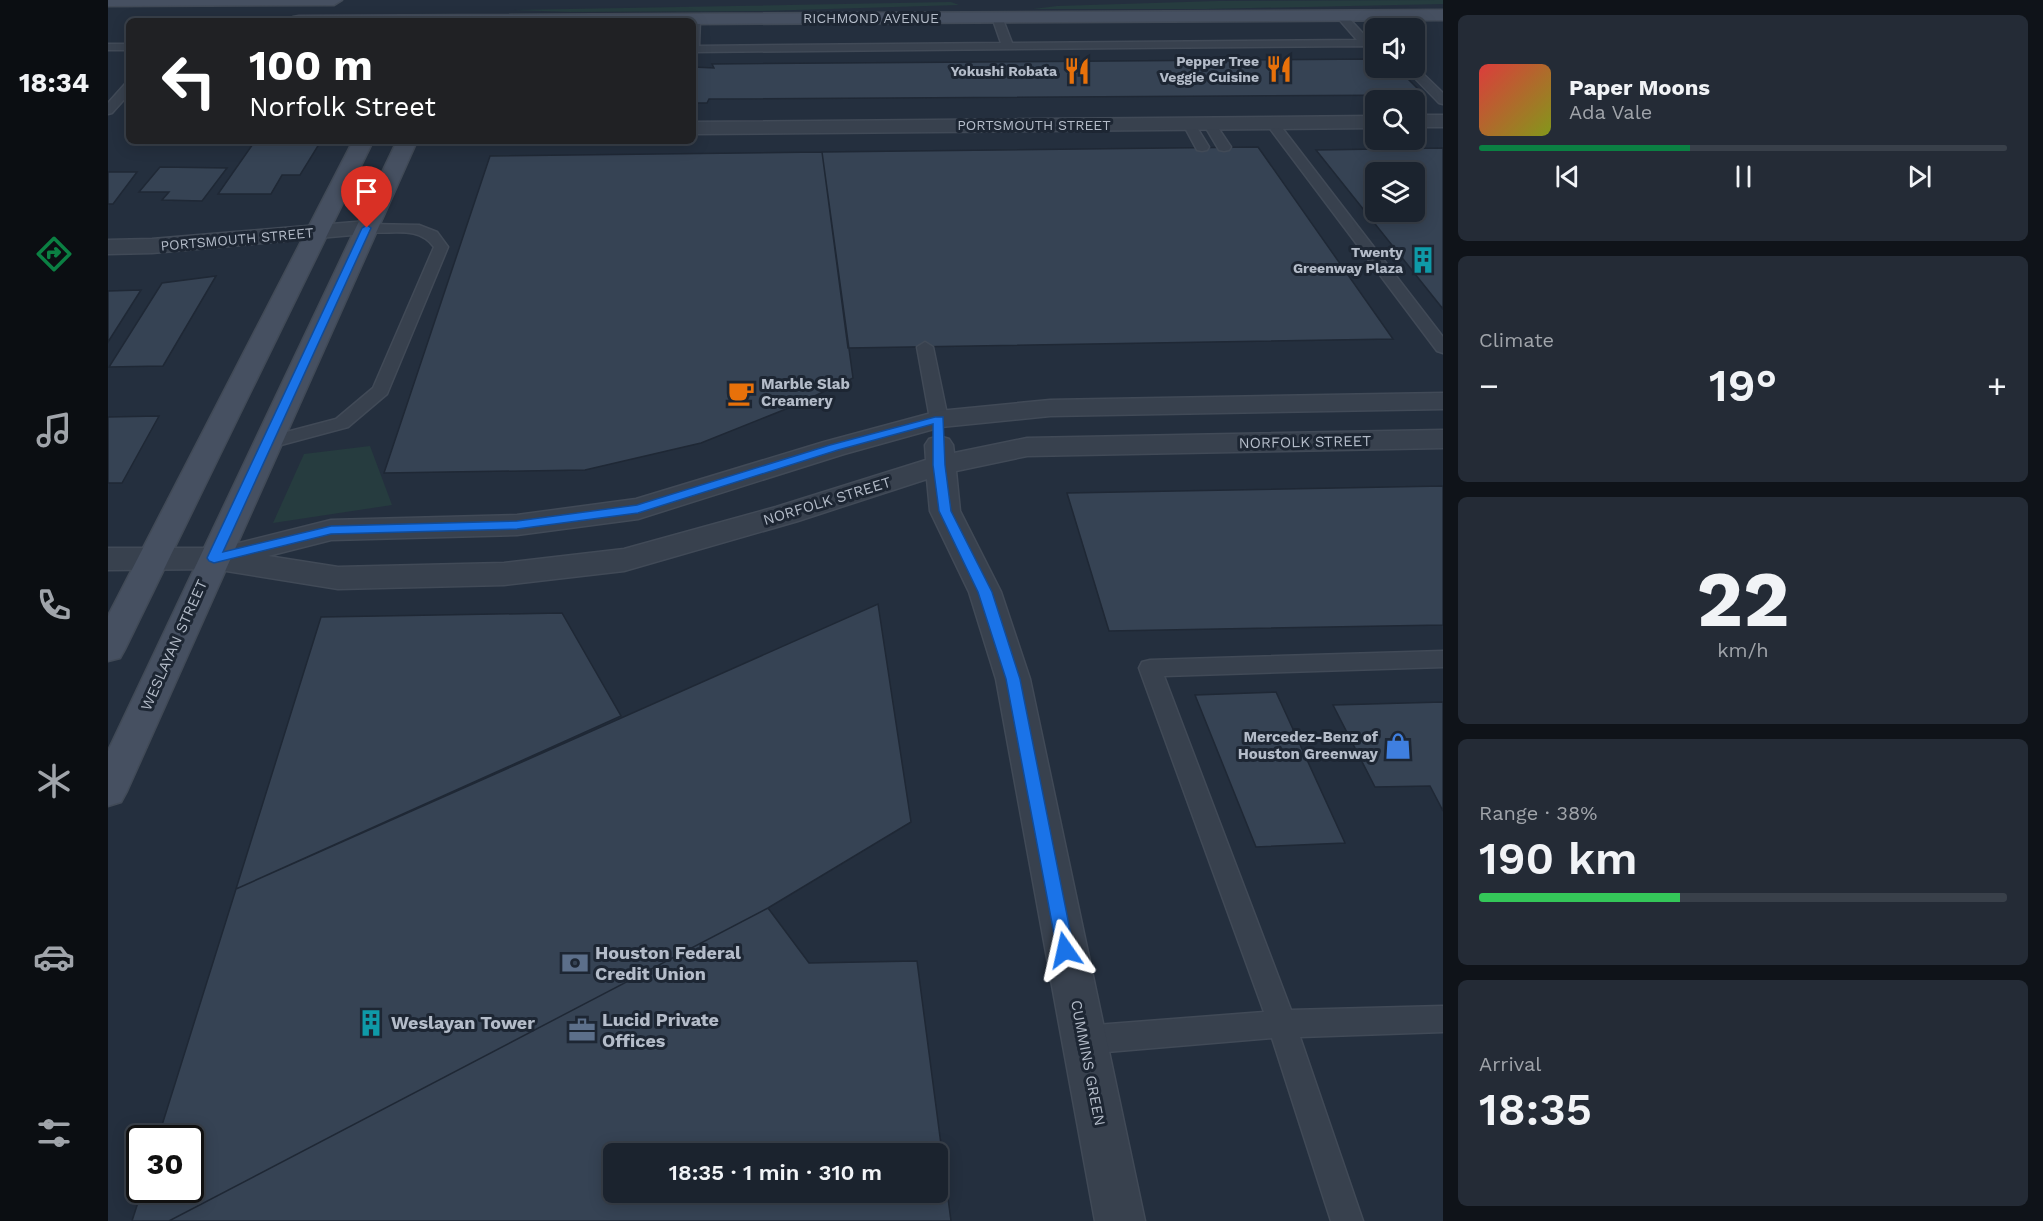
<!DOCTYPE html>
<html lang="en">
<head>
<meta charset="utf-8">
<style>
	body { margin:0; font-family:"Work Sans",sans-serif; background:#242b36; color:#f1f3f6; height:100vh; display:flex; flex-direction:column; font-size:22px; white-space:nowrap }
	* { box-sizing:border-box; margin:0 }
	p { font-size:20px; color:#a0a4aa }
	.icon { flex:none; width:33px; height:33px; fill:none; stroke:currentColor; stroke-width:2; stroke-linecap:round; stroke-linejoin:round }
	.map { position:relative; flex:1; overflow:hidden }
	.sheet { display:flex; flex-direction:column; gap:15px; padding:15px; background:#0f1319; width:600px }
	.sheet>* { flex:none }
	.hud { position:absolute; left:18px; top:18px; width:570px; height:126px; border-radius:9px; box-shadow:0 3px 15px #0003,0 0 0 2px #39404a; background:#202124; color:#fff; overflow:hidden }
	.controls { position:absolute; left:1257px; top:18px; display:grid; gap:12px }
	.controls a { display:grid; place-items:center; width:60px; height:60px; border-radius:9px; background:#1b232e; box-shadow:0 3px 15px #0003,0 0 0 2px #39404a; font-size:30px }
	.speed { position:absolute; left:18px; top:1125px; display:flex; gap:12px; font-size:30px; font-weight:700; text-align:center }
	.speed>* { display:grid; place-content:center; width:78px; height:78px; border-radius:50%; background:#1b232e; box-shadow:0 3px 15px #0003,0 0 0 2px #39404a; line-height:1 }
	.speed .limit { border:3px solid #111; border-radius:9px; background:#fff; color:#111 }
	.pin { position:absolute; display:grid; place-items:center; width:51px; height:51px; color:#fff; margin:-62px -26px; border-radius:50% 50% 50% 0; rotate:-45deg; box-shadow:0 0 6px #0007 }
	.pin .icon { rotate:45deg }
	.me { position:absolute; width:66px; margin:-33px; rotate:349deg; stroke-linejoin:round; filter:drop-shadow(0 0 4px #0008) }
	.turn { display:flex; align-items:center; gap:21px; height:126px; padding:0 24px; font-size:27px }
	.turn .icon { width:78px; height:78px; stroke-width:2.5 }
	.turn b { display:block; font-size:42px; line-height:51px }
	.big { font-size:45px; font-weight:600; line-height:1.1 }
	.sheet .widget { flex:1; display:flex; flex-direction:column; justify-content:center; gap:9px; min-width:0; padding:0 21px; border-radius:9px; background:#242b36 }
	.sheet .dial { align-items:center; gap:0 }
	.dial b { font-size:78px; line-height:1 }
	.song { display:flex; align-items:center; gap:18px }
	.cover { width:72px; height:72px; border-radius:9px; background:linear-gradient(135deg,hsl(0 70% 55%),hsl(70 70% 35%)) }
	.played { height:6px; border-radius:3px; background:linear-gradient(90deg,#0b8043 40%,#39404a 40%) }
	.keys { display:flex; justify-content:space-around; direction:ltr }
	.heat { display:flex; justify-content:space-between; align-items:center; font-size:33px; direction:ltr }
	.charge { height:9px; border-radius:4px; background:linear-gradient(90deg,#34c759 38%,#39404a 0) }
	.trip { position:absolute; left:495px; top:1143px; width:345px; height:60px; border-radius:9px; background:#1b232e; box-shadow:0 3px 15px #0003,0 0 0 2px #39404a; font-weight:600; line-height:60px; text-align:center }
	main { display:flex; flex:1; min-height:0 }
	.dock { display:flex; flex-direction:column; width:108px; justify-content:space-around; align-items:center; background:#0b0e12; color:#a0a4aa }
	.dock .icon { width:42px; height:42px }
	.dock .on { color:#0b8043 }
	.dock b { font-size:27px; color:#f1f3f6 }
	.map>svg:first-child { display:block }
	.green { fill:#263c3f }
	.building { fill:#364354; stroke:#1f2835; stroke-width:1.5; fill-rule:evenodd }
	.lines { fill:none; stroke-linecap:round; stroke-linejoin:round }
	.service-casing { stroke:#414a57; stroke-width:3 }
	.minor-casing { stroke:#414a57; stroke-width:3 }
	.secondary-casing { stroke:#414a57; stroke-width:3 }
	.service { fill:#38414e; fill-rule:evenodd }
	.minor { fill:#38414e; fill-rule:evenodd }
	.secondary { fill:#465061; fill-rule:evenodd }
	.route { fill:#1a73e8; stroke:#114b97; stroke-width:1.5 }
	.labels { text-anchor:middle; stroke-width:6; stroke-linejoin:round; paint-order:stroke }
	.far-street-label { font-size:14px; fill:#b4bcc9; stroke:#1d2633 }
	.far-poi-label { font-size:14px; font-weight:bold; fill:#b4bcc9; stroke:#1d2633; text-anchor:end }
	.poi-label { font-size:15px; font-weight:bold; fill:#b4bcc9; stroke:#1d2633; text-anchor:start }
	.street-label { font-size:15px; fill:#b4bcc9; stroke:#1d2633 }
	.near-poi-label { font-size:18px; font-weight:bold; fill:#b4bcc9; stroke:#1d2633; text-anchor:start }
</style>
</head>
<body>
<main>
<nav class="dock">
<b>18:34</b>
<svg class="icon on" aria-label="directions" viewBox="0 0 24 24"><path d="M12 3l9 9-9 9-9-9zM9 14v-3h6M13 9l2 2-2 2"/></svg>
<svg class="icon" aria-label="music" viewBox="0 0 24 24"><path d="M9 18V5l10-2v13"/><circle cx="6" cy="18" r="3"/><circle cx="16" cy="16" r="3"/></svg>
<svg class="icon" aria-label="phone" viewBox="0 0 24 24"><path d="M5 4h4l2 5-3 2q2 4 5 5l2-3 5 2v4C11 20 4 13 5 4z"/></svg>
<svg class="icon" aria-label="climate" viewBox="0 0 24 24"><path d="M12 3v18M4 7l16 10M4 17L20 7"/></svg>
<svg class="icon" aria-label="car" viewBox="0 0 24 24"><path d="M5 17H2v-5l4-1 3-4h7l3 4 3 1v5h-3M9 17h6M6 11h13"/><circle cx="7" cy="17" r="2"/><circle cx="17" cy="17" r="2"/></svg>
<svg class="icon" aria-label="filters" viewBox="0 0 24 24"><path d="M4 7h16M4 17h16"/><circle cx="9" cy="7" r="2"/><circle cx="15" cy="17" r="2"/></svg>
</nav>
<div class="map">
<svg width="1335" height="1221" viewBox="0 0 1335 1221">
	<rect width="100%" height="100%" fill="#242f3e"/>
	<!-- green -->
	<path class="green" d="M1335,0V4L1099,9H925L949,6L1110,1Z
		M843,2L851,5L655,11L462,12L405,10Z
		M262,446L284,505L165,523L196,454Z"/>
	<!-- building -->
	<path class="building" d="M1268,59V68H1289L1316,95L601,99L599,103H585V67L606,68L604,64Z
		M147,141H213L192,175H174L163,194H110Z
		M1150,147L1285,339L740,348L714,152Z
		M1335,148V309L1208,150ZM1268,172H1306V212H1268Z
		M714,152L745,378L683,407L593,443L477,470L276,473L382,156Z
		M52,167L119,168L94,201L54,200L61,192H31Z
		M0,172H29L5,204H0Z
		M108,276L55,366L1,367L54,283Z
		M33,290L0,342V291Z
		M51,416L14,483H0V417Z
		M1335,486V625L1001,631L959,493Z
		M770,604L803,822L660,908L61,1221H24L34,1190H82V1138H50L128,889Z
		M454,613L513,716L128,889L213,617Z
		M1168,692L1237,843L1148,847L1087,695Z
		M1335,702V811L1322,786L1267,787L1225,705Z
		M660,908L701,963L809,961L843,1221H61ZM506,1154H830V1192H506Z"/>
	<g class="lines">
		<defs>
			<path id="service" d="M1233,13L1237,14L1262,41L1268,43V49L1256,46L585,52V21H581L583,17L587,16L592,19L591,46L893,43L884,17L889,14L894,17L904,43L1249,40L1228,16Z
				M0,44H21V50H0Z
				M1307,66L1335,93V104L1331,103L1297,68Z
				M21,83V94L4,113L0,114V103L17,84Z
				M1101,119L1105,120L1123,147L1121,150L1116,151L1111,150L1095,123Z
				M1164,119L1168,120L1335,337V353L1329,351L1160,126L1158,123L1160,120Z
				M1081,120L1085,121L1101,147L1099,150L1094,151L1089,150L1075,124Z
				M259,224L311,225L329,232L340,247L279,394L240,427L158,449L152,447L149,443L152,439L228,419L265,388L326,247C308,223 279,237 254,231L252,228Z
				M817,342L825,347L840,419L837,423H825L822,419L809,347Z
				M1335,651V667L1056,676L1183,1010L1335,1006V1032L1192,1037L1255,1221H1223L1164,1038L975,1054L965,1050L961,1040L965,1030L975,1026L1156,1012L1031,668L1034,662L1042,660Z"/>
			<path id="minor" d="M1306,115H1335V127H1306Z
				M1268,116V128L585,134V122Z
				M259,221L267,223L270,228L267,233L44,253L0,254V240L44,239Z
				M1335,393V409L942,416L833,427L736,454L530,519L409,535L223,540L160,556L230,567L396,563L516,549L668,507L818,460L817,445L821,439L831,436L841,439L845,445L846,453L919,438L1335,430V448L919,456L848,471L852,511L893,592L922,679L1037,1221H987L888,679L861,592L822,511L819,479L690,521L516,571L396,585L230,589L106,569L0,570V548H111L223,520L409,515L528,499L716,442L831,411L942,400Z"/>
			<path id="secondary" d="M0,0H234L226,5L0,6Z
				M1335,10V20L585,24V21H182L185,17L191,16Z
				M245,141H265L17,649L12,658L0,661V616Z
				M289,141H309L19,791L13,802L0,806V751Z"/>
		</defs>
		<!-- service casing -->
		<use href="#service" class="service-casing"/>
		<!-- minor casing -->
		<use href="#minor" class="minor-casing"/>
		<!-- secondary casing -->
		<use href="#secondary" class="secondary-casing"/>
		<!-- service -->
		<use href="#service" class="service"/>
		<!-- minor -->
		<use href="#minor" class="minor"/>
		<!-- secondary -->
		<use href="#secondary" class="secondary"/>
	</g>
	<!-- route -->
	<path class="route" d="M259,225L263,228L115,552L223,526L409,521L529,505L722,445L827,417H835L837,465L843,511L884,592L912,679L966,950L963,955L957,958L951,955L949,950L898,679L870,592L831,511L825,465V424L730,450L530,513L409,529L223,534L106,563L101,561L99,558L254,228Z"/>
	<!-- icons -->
	<defs>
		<symbol id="restaurant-bare" viewBox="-9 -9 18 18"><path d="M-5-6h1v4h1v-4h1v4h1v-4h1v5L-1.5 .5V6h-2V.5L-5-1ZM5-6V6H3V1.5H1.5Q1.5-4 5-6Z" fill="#e8710a" stroke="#1d2633" stroke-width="2.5" paint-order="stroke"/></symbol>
		<symbol id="building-bare" viewBox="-9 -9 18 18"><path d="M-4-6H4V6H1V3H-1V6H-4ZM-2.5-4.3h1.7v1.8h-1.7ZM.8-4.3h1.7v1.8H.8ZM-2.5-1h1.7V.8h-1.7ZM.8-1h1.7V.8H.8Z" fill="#0f9aa8" stroke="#1d2633" stroke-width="2.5" paint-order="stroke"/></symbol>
		<symbol id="cafe-bare" viewBox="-9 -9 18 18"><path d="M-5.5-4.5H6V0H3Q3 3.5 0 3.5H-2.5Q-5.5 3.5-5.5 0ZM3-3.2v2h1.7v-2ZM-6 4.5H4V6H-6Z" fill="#e8710a" stroke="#1d2633" stroke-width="2.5" paint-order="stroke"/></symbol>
		<symbol id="shop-bare" viewBox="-9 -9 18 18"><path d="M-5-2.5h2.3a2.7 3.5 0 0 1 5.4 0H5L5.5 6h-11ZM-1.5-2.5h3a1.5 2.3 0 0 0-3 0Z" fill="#3f7fe0" stroke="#1d2633" stroke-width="2.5" paint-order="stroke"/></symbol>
		<symbol id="bank-bare" viewBox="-9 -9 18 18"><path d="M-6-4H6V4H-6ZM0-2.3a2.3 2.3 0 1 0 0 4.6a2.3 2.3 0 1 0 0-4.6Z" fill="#5c6f8a" stroke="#1d2633" stroke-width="2.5" paint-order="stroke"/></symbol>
		<symbol id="office-bare" viewBox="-9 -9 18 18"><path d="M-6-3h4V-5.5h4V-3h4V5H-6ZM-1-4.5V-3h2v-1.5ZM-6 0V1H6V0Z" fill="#5c6f8a" stroke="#1d2633" stroke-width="2.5" paint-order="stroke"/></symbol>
	</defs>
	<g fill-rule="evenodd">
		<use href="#restaurant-bare" x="1152" y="50" width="38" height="38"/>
		<use href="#restaurant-bare" x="950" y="52" width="38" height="38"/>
		<use href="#building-bare" x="1296" y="241" width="38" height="38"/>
		<use href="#cafe-bare" x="614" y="374" width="38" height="38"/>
		<use href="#shop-bare" x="1271" y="727" width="38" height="38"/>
		<use href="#bank-bare" x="448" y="944" width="38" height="38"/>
		<use href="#building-bare" x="244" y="1004" width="38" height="38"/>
		<use href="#office-bare" x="455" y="1011" width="38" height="38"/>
	</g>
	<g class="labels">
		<!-- far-street labels -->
		<g class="far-street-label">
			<text x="763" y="23">RICHMOND AVENUE</text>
			<text x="926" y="130">PORTSMOUTH STREET</text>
			<text transform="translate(129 239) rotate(-5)" y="5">PORTSMOUTH STREET</text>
		</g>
		<!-- far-poi labels -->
		<g class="far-poi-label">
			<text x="1151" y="66">Pepper Tree<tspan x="1151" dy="16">Veggie Cuisine</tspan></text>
			<text x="949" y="76">Yokushi Robata</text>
			<text x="1295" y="257">Twenty<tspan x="1295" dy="16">Greenway Plaza</tspan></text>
		</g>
		<!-- poi labels -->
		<g class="poi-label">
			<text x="653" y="389">Marble Slab<tspan x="653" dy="17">Creamery</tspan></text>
			<text x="1270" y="742" text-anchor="end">Mercedez-Benz of<tspan x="1270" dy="17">Houston Greenway</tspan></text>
		</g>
		<!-- street labels -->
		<g class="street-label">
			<text transform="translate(1197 442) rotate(-1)" y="5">NORFOLK STREET</text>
			<text transform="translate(719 501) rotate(-17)" y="5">NORFOLK STREET</text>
			<text transform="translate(66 645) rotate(-66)" y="5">WESLAYAN STREET</text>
			<text transform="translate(980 1063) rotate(79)" y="5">CUMMINS GREEN</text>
		</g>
		<!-- near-poi labels -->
		<g class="near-poi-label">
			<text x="487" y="959">Houston Federal<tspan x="487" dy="21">Credit Union</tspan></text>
			<text x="494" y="1026">Lucid Private<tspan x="494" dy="21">Offices</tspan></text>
			<text x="283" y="1029">Weslayan Tower</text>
		</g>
	</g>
</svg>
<div class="controls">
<a><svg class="icon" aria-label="sound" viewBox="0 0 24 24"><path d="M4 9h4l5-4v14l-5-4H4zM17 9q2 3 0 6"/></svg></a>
<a><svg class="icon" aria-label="search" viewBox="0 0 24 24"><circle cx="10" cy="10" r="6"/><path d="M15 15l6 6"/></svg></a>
<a><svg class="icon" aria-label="layers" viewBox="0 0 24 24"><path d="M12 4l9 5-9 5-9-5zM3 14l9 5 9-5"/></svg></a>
</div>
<div class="speed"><div class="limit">30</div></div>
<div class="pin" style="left:259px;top:228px;background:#d93025"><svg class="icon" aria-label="arrive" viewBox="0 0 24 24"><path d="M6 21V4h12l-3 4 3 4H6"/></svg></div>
<svg class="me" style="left:957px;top:950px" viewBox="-20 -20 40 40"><path d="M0-17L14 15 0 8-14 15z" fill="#1a73e8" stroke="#fff" stroke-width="4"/></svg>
<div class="trip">18:35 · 1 min · 310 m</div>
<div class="hud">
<div class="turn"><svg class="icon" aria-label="left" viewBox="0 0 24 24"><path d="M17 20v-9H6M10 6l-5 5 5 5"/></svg><div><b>100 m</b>Norfolk Street</div></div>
</div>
</div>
<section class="sheet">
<div class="widget">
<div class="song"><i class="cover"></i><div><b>Paper Moons</b><p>Ada Vale</p></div></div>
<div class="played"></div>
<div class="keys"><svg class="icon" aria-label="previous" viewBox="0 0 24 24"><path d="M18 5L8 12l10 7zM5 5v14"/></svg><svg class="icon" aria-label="pause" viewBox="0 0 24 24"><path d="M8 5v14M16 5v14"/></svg><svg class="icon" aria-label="next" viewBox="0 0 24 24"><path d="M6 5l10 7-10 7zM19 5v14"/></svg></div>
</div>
<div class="widget"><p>Climate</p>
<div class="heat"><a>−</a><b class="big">19°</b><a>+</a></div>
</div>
<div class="widget dial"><b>22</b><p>km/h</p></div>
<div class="widget"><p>Range · 38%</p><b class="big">190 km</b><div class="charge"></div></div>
<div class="widget"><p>Arrival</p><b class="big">18:35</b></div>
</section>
</main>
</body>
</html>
